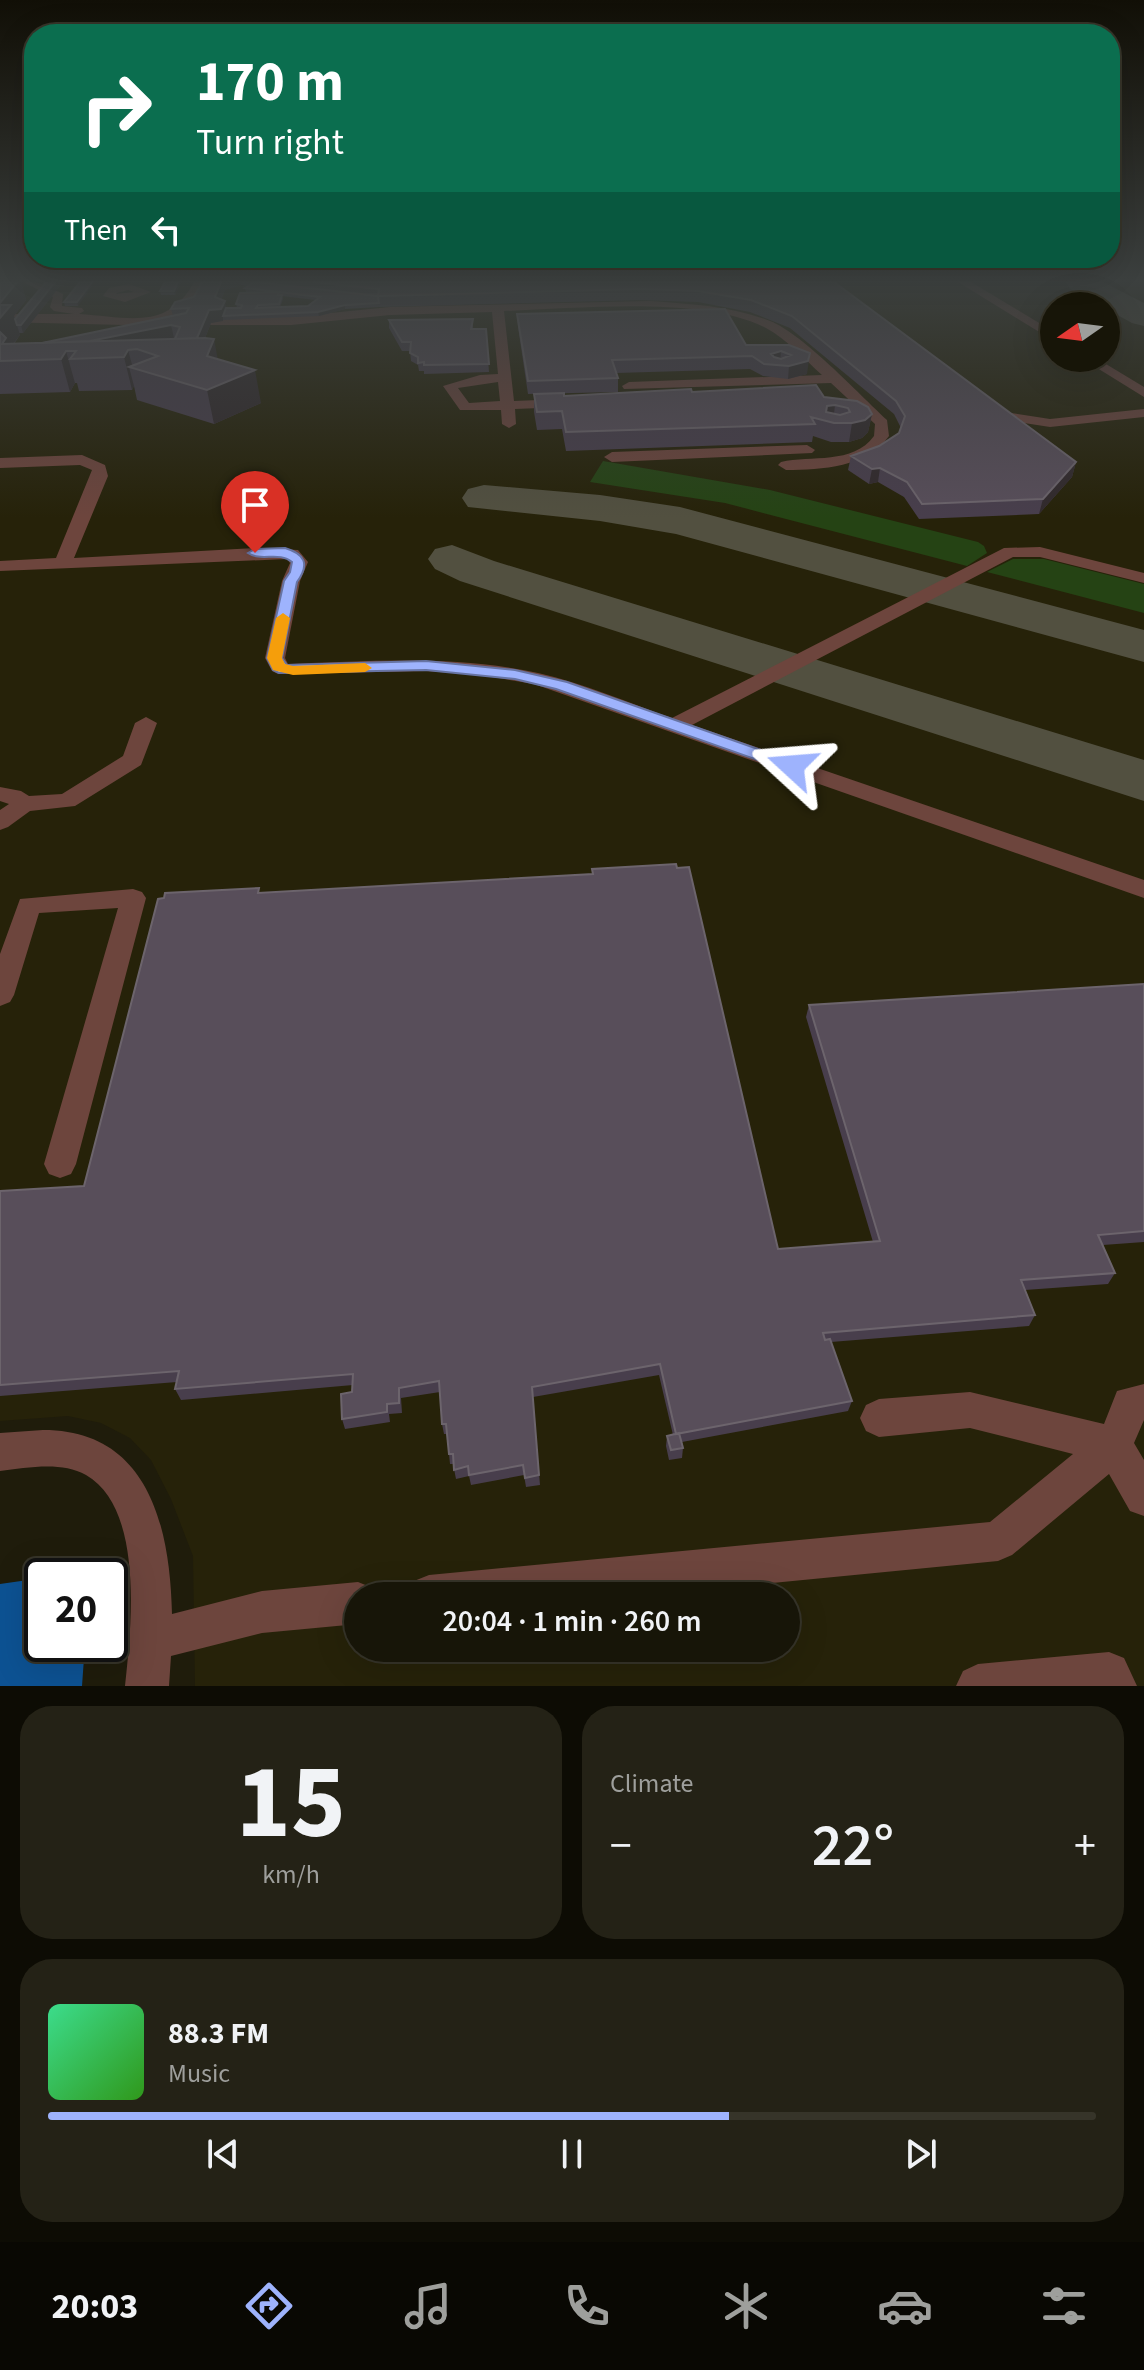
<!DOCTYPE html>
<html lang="en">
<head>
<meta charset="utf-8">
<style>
	body { margin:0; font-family:"Source Sans 3",sans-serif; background:#242216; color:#f1f3f6; height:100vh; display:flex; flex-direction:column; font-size:30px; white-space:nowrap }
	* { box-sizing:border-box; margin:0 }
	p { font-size:26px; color:#9e9f9c }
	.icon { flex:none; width:44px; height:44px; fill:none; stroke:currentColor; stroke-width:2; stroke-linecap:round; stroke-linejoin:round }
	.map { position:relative; height:1686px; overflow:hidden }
	.side { display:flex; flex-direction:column; gap:20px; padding:20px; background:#0d0c04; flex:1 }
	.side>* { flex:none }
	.top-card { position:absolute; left:24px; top:24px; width:1096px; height:244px; border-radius:32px; box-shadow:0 8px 32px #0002,0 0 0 2px #363429; background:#0b6e4f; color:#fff; overflow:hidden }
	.needle { width:52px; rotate:256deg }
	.fabs { position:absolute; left:1040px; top:292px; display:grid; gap:16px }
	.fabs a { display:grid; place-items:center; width:80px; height:80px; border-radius:50%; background:#171508; box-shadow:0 8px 32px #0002,0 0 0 2px #363429; font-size:40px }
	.speed { position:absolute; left:24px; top:1558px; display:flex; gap:16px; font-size:40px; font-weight:700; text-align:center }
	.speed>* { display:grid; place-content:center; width:104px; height:104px; border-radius:50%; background:#171508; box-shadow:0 8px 32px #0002,0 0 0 2px #363429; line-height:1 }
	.speed .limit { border:4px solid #111; border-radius:12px; background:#fff; color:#111 }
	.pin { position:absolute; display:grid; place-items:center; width:68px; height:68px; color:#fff; margin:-82px -34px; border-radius:50% 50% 50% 0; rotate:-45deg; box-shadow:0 0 8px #0007 }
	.pin .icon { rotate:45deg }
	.me { position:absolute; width:88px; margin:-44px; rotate:289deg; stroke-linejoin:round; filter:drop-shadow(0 0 6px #0008) }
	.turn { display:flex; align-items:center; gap:28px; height:168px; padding:0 40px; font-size:36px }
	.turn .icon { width:104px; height:104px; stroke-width:2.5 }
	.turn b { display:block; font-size:56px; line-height:68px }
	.then { display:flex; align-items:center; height:76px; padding:0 40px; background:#0003; gap:16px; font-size:30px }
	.big { font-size:60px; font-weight:600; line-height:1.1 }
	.side .card { flex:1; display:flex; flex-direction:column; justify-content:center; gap:12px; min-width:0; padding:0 28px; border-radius:32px; background:#242216 }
	.side .dial { align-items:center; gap:0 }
	.dial b { font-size:104px; line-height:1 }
	.song { display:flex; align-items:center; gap:24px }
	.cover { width:96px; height:96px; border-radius:12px; background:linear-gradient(135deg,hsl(150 70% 55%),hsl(110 70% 35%)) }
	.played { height:8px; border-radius:4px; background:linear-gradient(90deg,#9eb3fd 65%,#363429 65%) }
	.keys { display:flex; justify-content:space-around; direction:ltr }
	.heat { display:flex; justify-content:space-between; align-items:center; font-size:44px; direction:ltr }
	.side .tiles { flex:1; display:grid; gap:20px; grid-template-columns:1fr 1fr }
	.card:last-child { grid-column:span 2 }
	.trip { position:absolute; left:344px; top:1582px; width:456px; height:80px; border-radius:40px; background:#171508; box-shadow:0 8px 32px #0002,0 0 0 2px #363429; font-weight:600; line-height:80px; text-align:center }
	.dock { display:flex; height:128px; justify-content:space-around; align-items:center; background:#090803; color:#9e9f9c }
	.dock .icon { width:56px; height:56px }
	.dock .selected { color:#9eb3fd }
	.dock b { font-size:36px; color:#f1f3f6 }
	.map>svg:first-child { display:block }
	.built { fill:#262209; fill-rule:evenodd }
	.green { fill:#254314 }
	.water { fill:#0d5293 }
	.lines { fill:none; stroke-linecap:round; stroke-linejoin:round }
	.taxiway { fill:#525040; fill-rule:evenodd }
	.minor { fill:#6d453d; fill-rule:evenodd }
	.wall { fill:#483e4c; fill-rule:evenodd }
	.shaded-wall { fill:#31292c }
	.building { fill:#584e5a; stroke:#6c646c; stroke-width:2; fill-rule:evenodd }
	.route { fill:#9eb3fd; stroke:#6774a4; stroke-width:2 }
	.slow { fill:#f59e0b }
</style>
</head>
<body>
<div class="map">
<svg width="1144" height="1686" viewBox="0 0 1144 1686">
	<rect width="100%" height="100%" fill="#1f1c0b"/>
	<!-- built -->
	<path class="built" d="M0,282H1144V1686H195L193,1556L171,1499L151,1460L130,1438L101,1423L68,1416L0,1421ZM1054,306H1106V358H1054ZM358,1596H786V1648H358Z"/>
	<!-- green -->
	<path class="green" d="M603,461L770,490L978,542L984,546L987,553L967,566L725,503L590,482Z
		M1013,559H1044L1144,584V613L987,572Z"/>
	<!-- water -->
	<path class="water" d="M42,1578V1644H85L82,1686H0V1584Z"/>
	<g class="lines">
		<!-- taxiway -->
		<path class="taxiway" d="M1066,282H1103L1144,303V326L1132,323L1070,289Z
			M484,485L600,495L680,507L1144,630V662L676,534L600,521L468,507L462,498L468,489Z
			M452,545L494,561L1144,760V801L460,581L435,569L428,559L435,549Z"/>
		<!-- minor -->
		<path class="minor" d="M23,282H36L63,294L62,306L82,308L84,311L79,314C128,317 168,331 194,282L205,283L194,304L171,319L174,322L168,326L0,322V314H74L54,311L50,307L53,297Z
			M958,282H971L1054,332V341Z
			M129,284L151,292L125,302L103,296L109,288ZM128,290L134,292L116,294L117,293Z
			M650,301C691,304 732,306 770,321C803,334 859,394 887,420L889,436C867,467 822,470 786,470L778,465L781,462C811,455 853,465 874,436L875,424L831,383L624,389L622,386L629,382L822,375C804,359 788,340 766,328C701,295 577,309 504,311L514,401L564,399L571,403L564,407L515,409L516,424L509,428L502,424L501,410H460L443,386L480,375L498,374L492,312L390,315L291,325H194L188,321L194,317H291L390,307ZM498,382L500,401L469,403L458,388Z
			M1081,358H1096L1144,387V397Z
			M1144,409V417L1050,427L991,418L984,414L991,410L1050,419Z
			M807,445L815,450L812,453L612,462L604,457L612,452Z
			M82,455L105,465L108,476L74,558L255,548L298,550L308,562L300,581L285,658L288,664C373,661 455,655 538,673C584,683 628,703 672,718L1004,548L1040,547L1144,573V583L1040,557H1013L692,725L1144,880V898L534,684L480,675L426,671L278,674L272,671L265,658L282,581L290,563L287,559L0,571V561L56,558L92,470L80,465L0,468V458Z
			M146,717L157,723L141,765L75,806L30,811L8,827L0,830V810L9,804L0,801V787L21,791L29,796L62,794L123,756L135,723Z
			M133,889L142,892L146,898L76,1164L71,1174L60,1178L49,1174L44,1164L118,908L39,913L14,995L10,1002L0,1006V954L20,899Z
			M1144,1384V1420L1134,1443L1144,1460V1516L1130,1511L1109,1474L1012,1555L998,1561L640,1596H408L414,1581L429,1575L990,1522L1073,1454L970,1428L879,1437L866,1431L860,1418L866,1405L879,1399L970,1392L1104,1424L1117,1391Z
			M43,1430C149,1430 170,1527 172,1614L262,1591L358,1582L373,1588L376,1596H358V1624L262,1633L171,1656L169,1686H125C131,1630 145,1509 86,1475C61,1461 27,1468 0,1471V1433Z
			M1109,1652L1124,1658L1137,1686H956L963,1671L978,1664Z"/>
	</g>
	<!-- wall -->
	<path class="wall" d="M0,282H21L26,300L14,316L15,319L46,282H63L23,333H19L20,335L14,344L42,343L173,316L171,309L194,297L202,282H834L1076,462L1072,477L1039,514L919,519L904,497L878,482L869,484L848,470L851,456L879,446L899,433L901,428L894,414L790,328L750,312L698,302L641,300L379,307L345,309L319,316L224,320L211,323L205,338L217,359L261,403L214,424L137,400L134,386L132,390L79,391L77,383H75L70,392L0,394ZM241,285L248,286L245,288L246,292L257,293L236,304L237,308L226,309L221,300L225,290ZM282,296L315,300L308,306L280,307L283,299Z
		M80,282L78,306H65L64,302Z
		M165,282H181L175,295H161L160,291Z
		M517,314L746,345H789L807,374L788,379L763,376L750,369L616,373L618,378V392L528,394L518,327Z
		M473,319V329H486L489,372L424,374V371H419L418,365L411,361L410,351H402L389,328V320Z
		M692,392L824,397L872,414L868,432L862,438L849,442H831L813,436L812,442L566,451L562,429L537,430L534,412V394L564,396Z
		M592,869L778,1249L873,1242L806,1017L809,1005L1144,984V1242L1103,1245L1115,1273L1108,1284L1025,1290L1035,1315L1029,1326L831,1342L852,1401L848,1411L682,1442L683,1448L682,1458L669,1460L666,1446L667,1436L673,1435L659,1375L533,1397L540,1485L526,1487L524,1475L471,1485L469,1476L456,1479L453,1464H450L447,1434H444L442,1424L440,1392L401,1398L402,1413L389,1414L390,1422L345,1429L342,1419L352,1392L353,1385L181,1400L175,1389L177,1382L0,1396V1191L84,1186L261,893L592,874Z"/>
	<!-- shaded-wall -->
	<path class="shaded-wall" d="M17,282H21L26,300L14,316L20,335L9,349L171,325L174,338L78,357L76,351H66L75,383L70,392L61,359L0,361V303Z
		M55,282H63L23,333L21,325Z
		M92,282H95L78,306L77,302Z
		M178,282H181L175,295L174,291Z
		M221,282H240L241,285L225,290L217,309L225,301L227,313L223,316V321L211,323L192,370L190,357Z
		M345,305V309L319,316L318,312Z
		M214,339L220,371L255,370L261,403L214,424L207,390V356Z
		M128,350L133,368L129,367L134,386L132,390L124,357Z
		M781,351L780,364L771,354Z
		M810,353L807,374L788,379L789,366Z
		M835,405L833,423L825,421L827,406Z
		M872,414L868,432L862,438L849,442L852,423Z
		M1076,462L1072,477L1039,514L1043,499Z
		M880,468L878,482L869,484L872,469Z"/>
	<!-- building -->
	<path class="building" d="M0,282H17L0,303Z
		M46,282H55L21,325H17L15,319Z
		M80,282H92L77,302H64Z
		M165,282H178L174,291H160Z
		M202,282H221L215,297L225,301L221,309L209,310L197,338L175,339L180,327L171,325L90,341L42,343L186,313L189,308L171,309L175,302L194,297Z
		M255,282L378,296L379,303L345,305L318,312L223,316L226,308H241L242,305L236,304L240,293L279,292L278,295H282L279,304L258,305L256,308L308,306L320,297L245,288Z
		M312,282H834L1076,462L1043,499L922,504L907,482L880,468L872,469L851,456L879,446L899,433L905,416L896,401L792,316L751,300L698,291L641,289L378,296L379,289Z
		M0,305H11L0,318Z
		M725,309L746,345H789L810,353L808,361L789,366L764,364L752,356L612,360L618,378L528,381L517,314ZM781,351L791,355L781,359L774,357L771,354Z
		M473,319L471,329H486L489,364L424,365V362L418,363V357L410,353L411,342H402L389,320Z
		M0,332L6,338L2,344L205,338L214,339L207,356L255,370L207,390L129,367L158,356L137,349L128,350L124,357L70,359L76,351H66L61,359L0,361Z
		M816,385L824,397L857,401L868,407L872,414L865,420L852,423H834L811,417L815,424L566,432L562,411L537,412L534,394L564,393V396L691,389L692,392ZM835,405L848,408L850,412L840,415L826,412L827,406Z
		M676,864L677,868L689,867L778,1249L880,1241L809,1005L1144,984V1231L1098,1235L1115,1273L1021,1280L1035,1315L823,1333L825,1340L830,1339L852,1401L676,1434L660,1364L532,1387L539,1475L525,1478L523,1465L469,1475L468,1466L454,1470L453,1454H449L446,1424H442L439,1381L399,1388V1403L387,1404V1412L342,1419L341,1394L352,1392L353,1374L175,1389L179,1371L0,1385V1191L84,1186L158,899L164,898L165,893L259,888L258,893L593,874L592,869Z
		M679,1433L683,1448L671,1450L667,1436Z"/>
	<!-- sky -->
	<linearGradient id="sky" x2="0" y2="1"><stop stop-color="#110f06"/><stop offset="0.54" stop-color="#3c403f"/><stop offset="1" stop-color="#3c403f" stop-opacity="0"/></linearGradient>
	<rect width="1144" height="518" fill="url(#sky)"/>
	<!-- route -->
	<path class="route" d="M285,548C305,554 310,564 297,582L282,658L287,665L426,661L515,670L567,682L798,763L801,766L798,770H786L556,689L515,679L426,670L279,673L273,670L267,658L284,581L290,572L292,562C279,551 261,562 248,553L255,549Z"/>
	<!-- slow -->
	<path class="slow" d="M283,613L290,618L282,658L285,664L293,666L365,663L372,668L365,672L293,675L273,670L267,658L276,618Z"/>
</svg>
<div class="fabs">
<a><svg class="needle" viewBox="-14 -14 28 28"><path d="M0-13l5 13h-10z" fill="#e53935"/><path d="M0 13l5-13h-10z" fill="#9e9f9c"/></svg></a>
</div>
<div class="speed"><div class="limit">20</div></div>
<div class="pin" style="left:255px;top:553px;background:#d93025"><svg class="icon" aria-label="arrive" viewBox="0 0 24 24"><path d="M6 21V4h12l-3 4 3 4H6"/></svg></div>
<svg class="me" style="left:792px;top:766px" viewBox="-20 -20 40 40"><path d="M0-17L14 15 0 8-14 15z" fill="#9eb3fd" stroke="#fff" stroke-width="4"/></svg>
<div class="trip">20:04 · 1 min · 260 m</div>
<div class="top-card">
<div class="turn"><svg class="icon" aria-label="right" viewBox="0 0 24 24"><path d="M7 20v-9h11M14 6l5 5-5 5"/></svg><div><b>170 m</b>Turn right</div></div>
<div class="then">Then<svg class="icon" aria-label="left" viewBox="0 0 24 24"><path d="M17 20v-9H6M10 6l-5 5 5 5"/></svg></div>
</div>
</div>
<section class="side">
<div class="tiles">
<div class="card dial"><b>15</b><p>km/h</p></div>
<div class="card"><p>Climate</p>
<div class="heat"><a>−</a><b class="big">22°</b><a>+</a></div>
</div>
<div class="card">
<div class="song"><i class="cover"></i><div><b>88.3 FM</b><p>Music</p></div></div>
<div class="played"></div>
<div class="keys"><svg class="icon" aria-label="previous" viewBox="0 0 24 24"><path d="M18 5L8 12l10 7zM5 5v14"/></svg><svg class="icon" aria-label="pause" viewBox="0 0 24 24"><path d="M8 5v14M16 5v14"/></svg><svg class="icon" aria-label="next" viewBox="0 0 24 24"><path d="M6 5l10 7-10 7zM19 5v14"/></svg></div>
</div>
</div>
</section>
<nav class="dock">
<b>20:03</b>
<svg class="icon selected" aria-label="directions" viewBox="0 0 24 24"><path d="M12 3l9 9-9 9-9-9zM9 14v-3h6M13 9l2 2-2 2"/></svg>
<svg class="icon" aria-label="music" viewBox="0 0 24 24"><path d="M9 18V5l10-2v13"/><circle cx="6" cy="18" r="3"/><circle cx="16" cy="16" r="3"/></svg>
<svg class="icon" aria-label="phone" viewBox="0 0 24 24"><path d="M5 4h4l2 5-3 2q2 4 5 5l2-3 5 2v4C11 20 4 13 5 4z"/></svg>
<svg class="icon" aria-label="climate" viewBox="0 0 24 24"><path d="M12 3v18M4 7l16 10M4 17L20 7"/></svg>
<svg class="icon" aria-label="car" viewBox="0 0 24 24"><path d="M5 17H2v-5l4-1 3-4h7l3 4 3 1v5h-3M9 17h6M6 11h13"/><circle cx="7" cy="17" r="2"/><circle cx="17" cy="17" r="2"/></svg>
<svg class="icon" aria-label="filters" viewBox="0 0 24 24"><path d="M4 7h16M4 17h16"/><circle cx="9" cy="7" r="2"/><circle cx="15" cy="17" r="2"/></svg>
</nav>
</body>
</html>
